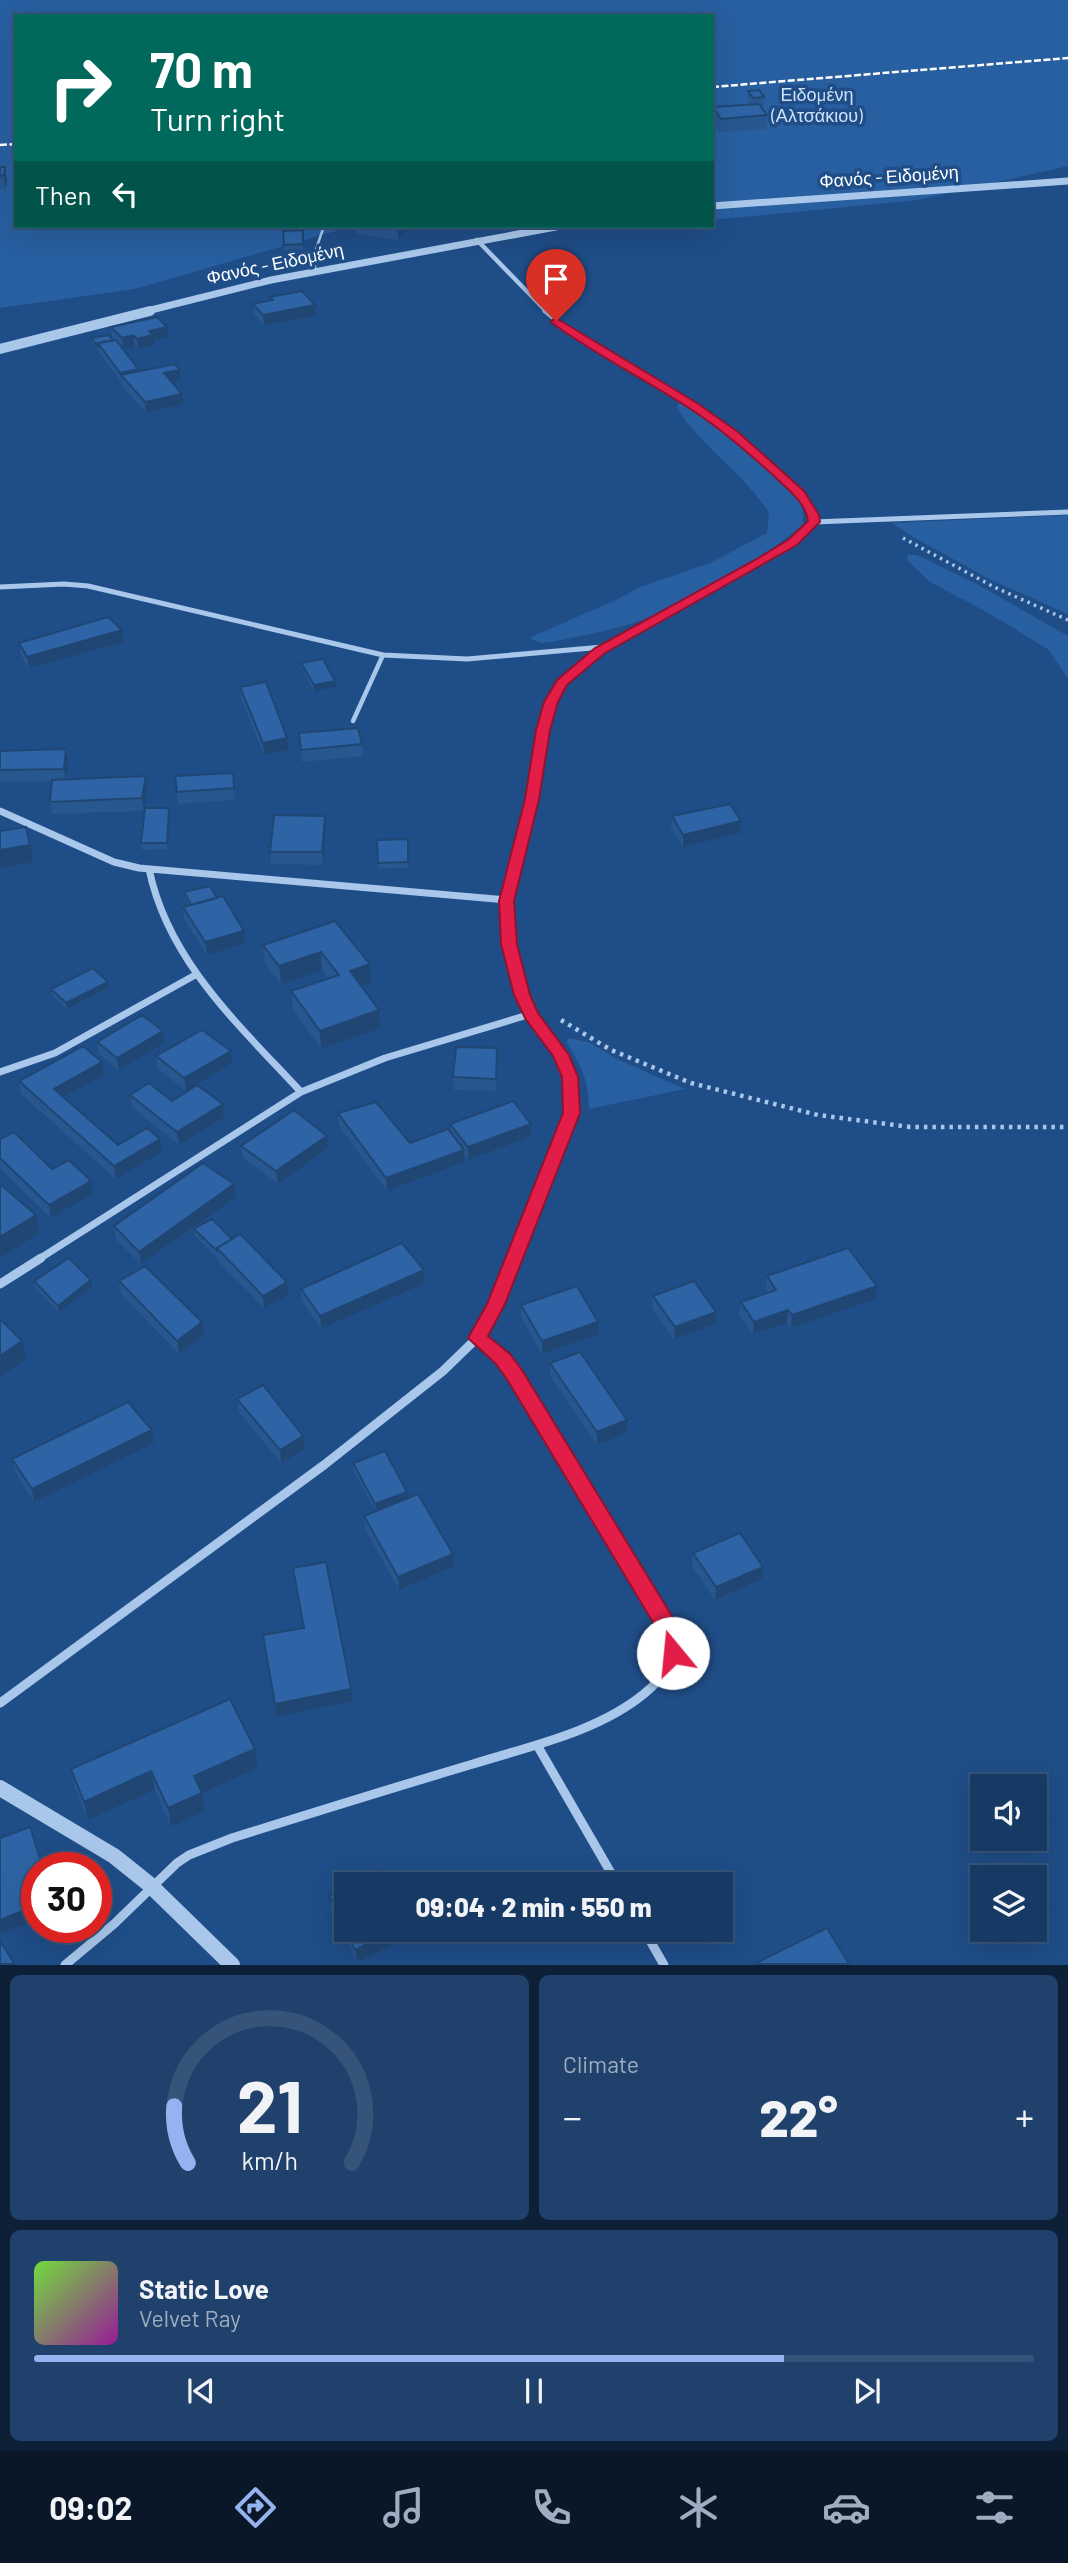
<!DOCTYPE html>
<html lang="en">
<head>
<meta charset="utf-8">
<style>
	body { margin:0; font-family:Barlow,sans-serif; background:#20416b; color:#f1f3f6; height:100vh; display:flex; flex-direction:column; font-size:26px; white-space:nowrap }
	* { box-sizing:border-box; margin:0 }
	p { font-size:23px; color:#9eadbf }
	.icon { flex:none; width:38px; height:38px; fill:none; stroke:currentColor; stroke-width:2; stroke-linecap:round; stroke-linejoin:round }
	.map { position:relative; height:1965px; overflow:hidden }
	.side { display:flex; flex-direction:column; gap:10px; padding:10px; background:#0d2038; flex:1 }
	.side>* { flex:none }
	.banner { position:absolute; left:14px; top:14px; width:700px; height:214px; border-radius:0px; box-shadow:0 7px 28px #0002,0 0 0 2px #365479; background:#00695c; color:#fff; overflow:hidden }
	.controls { position:absolute; left:970px; top:1774px; display:grid; gap:14px }
	.controls a { display:grid; place-items:center; width:77px; height:77px; border-radius:0px; background:#173a65; box-shadow:0 7px 28px #0002,0 0 0 2px #365479; font-size:35px }
	.speed { position:absolute; left:21px; top:1852px; display:flex; gap:14px; font-size:35px; font-weight:700; text-align:center }
	.speed>* { display:grid; place-content:center; width:91px; height:91px; border-radius:50%; background:#173a65; box-shadow:0 7px 28px #0002,0 0 0 2px #365479; line-height:1 }
	.speed .limit { border:10px solid #d22; background:#fff; color:#111 }
	.pin { position:absolute; display:grid; place-items:center; width:60px; height:60px; color:#fff; margin:-72px -30px; border-radius:50% 50% 50% 0; rotate:-45deg; box-shadow:0 0 7px #0007 }
	.pin .icon { rotate:45deg }
	.me { position:absolute; width:77px; margin:-38px; rotate:343deg; stroke-linejoin:round; filter:drop-shadow(0 0 5px #0008) }
	.turn { display:flex; align-items:center; gap:24px; height:147px; padding:0 21px; font-size:32px }
	.turn .icon { width:91px; height:91px; stroke-width:2.5 }
	.turn b { display:block; font-size:49px; line-height:60px }
	.then { display:flex; align-items:center; height:66px; padding:0 21px; background:#0003; gap:14px; font-size:26px }
	.big { font-size:52px; font-weight:800; line-height:1.1 }
	.side .card { flex:1; display:flex; flex-direction:column; justify-content:center; gap:10px; min-width:0; padding:0 24px; border-radius:10px; background:#20416b }
	.side .dial { align-items:center; gap:0 }
	.dial svg { height:182px; overflow:visible; fill:none; stroke:#365479; stroke-width:7; stroke-linecap:round; text-anchor:middle }
	.dial text { fill:#f1f3f6; stroke:none }
	.song { display:flex; align-items:center; gap:21px }
	.cover { width:84px; height:84px; border-radius:10px; background:linear-gradient(135deg,hsl(100 70% 55%),hsl(300 70% 35%)) }
	.played { height:7px; border-radius:4px; background:linear-gradient(90deg,#95b2f1 75%,#365479 75%) }
	.keys { display:flex; justify-content:space-around; direction:ltr }
	.heat { display:flex; justify-content:space-between; align-items:center; font-size:38px; direction:ltr }
	.side .tiles { flex:1; display:grid; gap:10px; grid-template-columns:1fr 1fr }
	.card:last-child { grid-column:span 2 }
	.trip { position:absolute; left:334px; top:1872px; width:399px; height:70px; border-radius:0px; background:#173a65; box-shadow:0 7px 28px #0002,0 0 0 2px #365479; font-weight:800; line-height:70px; text-align:center }
	.tabs { display:flex; height:112px; justify-content:space-around; align-items:center; background:#091728; color:#9eadbf }
	.tabs .icon { width:49px; height:49px }
	.tabs .current { color:#95b2f1 }
	.tabs b { font-size:32px; color:#f1f3f6 }
	.map>svg:first-child { display:block }
	.green { fill:#285fa0 }
	.lines { fill:none; stroke-linecap:round; stroke-linejoin:round }
	.path-far1 { stroke:#a8c7eb; stroke-width:3.5; stroke-dasharray:2.5 4.5; stroke-linecap:butt }
	.path { stroke:#a8c7eb; stroke-width:4.5; stroke-dasharray:3.5 5; stroke-linecap:butt }
	.service-far1 { stroke:#a8c7eb; stroke-width:2.5 }
	.service { stroke:#a8c7eb; stroke-width:4.5 }
	.minor-far3 { stroke:#a8c7eb; stroke-width:4.5 }
	.minor-far2 { stroke:#a8c7eb; stroke-width:5 }
	.minor-far1 { stroke:#a8c7eb; stroke-width:7 }
	.minor { stroke:#a8c7eb; stroke-width:9 }
	.tertiary-far2 { stroke:#a8c7eb; stroke-width:7 }
	.tertiary-far1 { stroke:#a8c7eb; stroke-width:10 }
	.tertiary { stroke:#a8c7eb; stroke-width:16 }
	.rail { stroke:#fff; stroke-width:2.5; stroke-dasharray:7 2.5; stroke-linecap:butt }
	.wall { fill:#28568e }
	.shaded-wall { fill:#204674 }
	.building { fill:#2e64a5; stroke:#204674; stroke-width:2 }
	.route { fill:#e11d48; stroke:#92132f; stroke-width:2 }
	.labels { text-anchor:middle; stroke-width:7; stroke-linejoin:round; paint-order:stroke }
	.far-park-label { font-size:18px; fill:#cde1f8; stroke:#1f4d87 }
	.far-street-label { font-size:18px; fill:#fff; stroke:#1f4d87 }
</style>
</head>
<body>
<div class="map">
<svg width="1068" height="1965" viewBox="0 0 1068 1965">
	<rect width="100%" height="100%" fill="#1f4d87"/>
	<!-- green -->
	<path class="green" d="M0,0H1068V166L918,200L712,220V16H16V226H353L135,289L0,308Z
		M679,401C707,422 791,476 802,508C803,513 803,519 803,524C765,558 685,607 636,622C609,631 580,636 552,642L541,643L529,638L616,600L640,587L710,563L767,533L769,513C744,473 702,448 677,408Z
		M1068,515V614L991,580L913,537L892,523Z
		M908,555H917L973,582L1068,636V679L1049,650L985,611L930,582L907,560Z
		M569,1038L588,1042L617,1059L685,1089L589,1109C589,1081 581,1065 566,1042Z"/>
	<g class="lines">
		<!-- path-far1 -->
		<path class="path-far1" d="M903,538L994,587L1068,620"/>
		<!-- path -->
		<path class="path" d="M561,1020L611,1050L691,1083L818,1115L910,1127H1068"/>
		<!-- service-far1 -->
		<path class="service-far1" d="M316,271L313,258L324,226"/>
		<!-- service -->
		<path class="service" d="M353,721L383,655"/>
		<!-- minor-far3 -->
		<path class="minor-far3" d="M477,240L547,312"/>
		<!-- minor-far2 -->
		<path class="minor-far2" d="M814,522L1068,512
			M0,587L64,584L88,586L383,655L467,659L603,647
			M545,722L561,683L600,651L759,563L792,542L814,522C811,500 792,486 777,472C750,448 723,426 693,406C644,374 589,350 545,311"/>
		<!-- minor-far1 -->
		<path class="minor-far1" d="M0,811L114,862L139,868L507,900
			M149,869C168,961 239,1025 301,1092
			M0,1072L55,1053L197,974
			M39,1259L301,1092L385,1058L531,1014
			M514,1259L572,1113L570,1077L560,1055L531,1014L522,995L514,970L507,922V900L532,799L546,720"/>
		<!-- minor -->
		<path class="minor" d="M0,1284L41,1258
			M0,1703L324,1465L443,1371L477,1338L496,1304L514,1258
			M537,1745L618,1885
			M644,1930L664,1965
			M65,1965L114,1924L177,1863L189,1855L232,1838C312,1813 392,1788 473,1764C530,1746 598,1732 645,1693C665,1677 675,1658 671,1633L515,1375L503,1359L477,1338"/>
		<!-- tertiary-far2 -->
		<path class="tertiary-far2" d="M712,206L1068,181
			M143,312L271,280L561,226"/>
		<!-- tertiary-far1 -->
		<path class="tertiary-far1" d="M0,349L150,311"/>
		<!-- tertiary -->
		<path class="tertiary" d="M0,1788L114,1856L149,1884L232,1965"/>
		<!-- rail -->
		<path class="rail" d="M712,87L1068,58
			M0,145L16,144"/>
	</g>
	<!-- wall -->
	<path class="wall" d="M748,91L764,97L763,109L767,115L766,129L720,132L712,121L713,107L748,105Z
		M0,167H5L7,181L6,189L0,190Z
		M286,226H306V228H286Z
		M356,226H409V228L398,240L356,234Z
		M303,230V249L284,250L283,231Z
		M270,297L315,316L264,325L254,314L253,304L271,300Z
		M111,327L168,337L154,340L155,345L138,349L135,346L123,348L139,372L180,370L181,380L172,382L183,404L146,413L122,386V383L92,343L91,338L115,340L112,337Z
		M124,642L29,668L21,655L19,643Z
		M301,663L335,681L336,687L314,691L302,669Z
		M240,687L288,750L264,755L241,699Z
		M299,733L362,744L363,756L302,762Z
		M66,749L68,761L66,779L146,776L147,788L144,811L52,814L50,802L52,781L0,782V751Z
		M233,773L235,800L178,804L175,776Z
		M169,808L170,814L168,849L142,850L141,843Z
		M325,816L326,828L323,865L271,864L270,852Z
		M672,816L740,833L683,847L671,828Z
		M408,839V868L378,869L377,840Z
		M184,892L217,898L244,931L245,943L207,955L184,919L183,907L188,906L185,898Z
		M335,921L370,964L371,983L361,986L380,1028L321,1049L293,1010L291,991L329,979L322,970L281,985L265,963L263,945Z
		M109,988L67,1009L52,995L51,989Z
		M97,1042L165,1043L119,1070L99,1054Z
		M156,1056L232,1063L186,1091L158,1069Z
		M498,1061L496,1091L454,1090L453,1077Z
		M104,1075L64,1097L118,1145L160,1139L162,1152L116,1179L21,1094L19,1081Z
		M130,1095L172,1101L223,1104L224,1117L179,1145L132,1107Z
		M338,1113L410,1143L450,1132V1124L531,1136L468,1160L464,1155V1162L387,1191L339,1126Z
		M327,1136L328,1148L278,1184L243,1158L241,1146Z
		M0,1139L52,1169L93,1194L51,1218L0,1168Z
		M234,1184L236,1197L141,1264L116,1239L114,1226Z
		M194,1229L288,1295L264,1308L218,1261V1258L195,1236Z
		M424,1270L425,1283L321,1329L302,1301L301,1289Z
		M767,1276L875,1299L791,1328L787,1323L753,1334L739,1315L741,1302L768,1293L766,1289Z
		M91,1280L92,1287L59,1312L35,1288L34,1281Z
		M119,1281L204,1335L179,1354L121,1294Z
		M653,1296L716,1312L715,1324L674,1339L652,1308Z
		M521,1305L598,1334L542,1354L521,1317Z
		M550,1363L627,1433L597,1445L550,1376Z
		M237,1399L303,1436L305,1449L281,1463L239,1412Z
		M152,1430L154,1443L34,1502L15,1472L12,1459Z
		M353,1463L408,1498L454,1566L399,1590L365,1529L364,1516L376,1511L353,1470Z
		M693,1553L763,1567L762,1579L715,1600L692,1566Z
		M293,1568L352,1701L276,1717L265,1648L303,1628Z
		M255,1749L258,1768L202,1793L205,1811L171,1827L155,1790L88,1820L75,1788L71,1769Z
		M329,1896L346,1930H410V1936L357,1962L331,1908Z"/>
	<!-- shaded-wall -->
	<path class="shaded-wall" d="M5,167L7,181L6,189L4,175Z
		M401,226H409V228L398,240V230Z
		M315,305V316L264,325L263,315Z
		M167,327L168,337L154,340L155,345L138,349L137,339L149,331Z
		M133,335L135,346L123,348L122,338Z
		M138,369L140,380L121,375L122,383L120,373Z
		M180,370L181,380L165,384L164,373Z
		M182,394L183,404L146,413L145,402Z
		M122,630L124,642L29,668L27,657Z
		M335,681L336,687L314,691V685Z
		M287,738L288,750L264,755L263,743Z
		M66,749L68,761L66,781L64,769Z
		M146,776L147,788L144,811L142,798Z
		M169,808L170,814L168,849L167,843Z
		M325,816L326,828L323,865L322,852Z
		M741,821L740,833L683,847V835Z
		M30,845L33,862L0,868V850Z
		M244,931L245,943L207,955L205,942Z
		M321,952L322,970L281,985L279,966Z
		M370,964L371,983L351,990L350,971Z
		M108,982L109,988L67,1009L66,1003Z
		M379,1010L380,1028L321,1049L320,1031Z
		M163,1031L165,1043L119,1070L117,1058Z
		M231,1051L232,1063L186,1091L184,1078Z
		M102,1062L104,1075L56,1101L54,1089Z
		M223,1104L224,1117L179,1145L177,1132Z
		M531,1124V1136L468,1160V1147Z
		M327,1136L328,1148L278,1184L276,1171Z
		M160,1139L162,1152L116,1179L114,1166Z
		M464,1150V1162L387,1191L386,1178Z
		M91,1181L93,1194L51,1218L49,1205Z
		M234,1184L236,1197L141,1264L139,1252Z
		M36,1215L39,1233L0,1258V1237Z
		M424,1270L425,1283L321,1329L320,1316Z
		M91,1280L92,1287L59,1312L58,1306Z
		M287,1282L288,1295L264,1308L263,1296Z
		M877,1286L875,1299L791,1328L792,1315Z
		M788,1310L787,1323L753,1334L754,1322Z
		M716,1312L715,1324L674,1339L675,1327Z
		M202,1322L204,1335L179,1354L177,1341Z
		M598,1322V1334L542,1354V1341Z
		M22,1341L26,1359L0,1377V1356Z
		M627,1420V1433L597,1445V1432Z
		M152,1430L154,1443L34,1502L32,1489Z
		M303,1436L305,1449L281,1463L280,1450Z
		M407,1492L408,1498L376,1511L375,1504Z
		M453,1554L454,1566L399,1590L398,1577Z
		M763,1567L762,1579L715,1600L716,1587Z
		M351,1689L352,1701L276,1717L275,1704Z
		M255,1749L258,1768L197,1795L194,1776Z
		M151,1771L155,1790L88,1820L84,1802Z
		M202,1793L205,1811L171,1827L168,1808Z
		M37,1905V1919L0,1934V1920Z
		M396,1930H410V1936L357,1962L355,1950Z"/>
	<!-- building -->
	<path class="building" d="M759,90L764,97L753,98L748,91Z
		M759,104L767,115L721,119L713,107Z
		M0,167H5L4,175L0,176Z
		M367,226H401L398,230Z
		M303,230V244L284,245L283,231Z
		M302,291L315,305L263,315L253,304L273,300L270,297Z
		M157,317L167,327L149,331L153,335L137,339L133,335L122,338L111,327Z
		M109,335L113,340L98,343L99,348L91,338Z
		M116,340L138,369L120,373L98,343Z
		M175,364L180,370L164,373L182,394L145,402L121,375Z
		M108,617L122,630L27,657L19,643Z
		M323,659L335,681L314,685L301,663Z
		M266,682L287,738L263,743L240,687Z
		M358,728L362,744L301,750L299,733Z
		M66,749L64,769L0,770V751Z
		M233,773L234,788L177,792L175,776Z
		M146,776L142,798L50,802L52,780Z
		M730,804L741,821L683,835L672,816Z
		M145,808H169L167,843H141Z
		M274,815L325,816L322,852H270Z
		M26,827L30,845L0,850V831Z
		M408,839V862L378,863L377,840Z
		M210,886L217,898L191,905L184,892Z
		M223,896L244,931L205,942L183,907Z
		M335,921L370,964L350,971L379,1010L320,1031L291,991L339,975L321,952L279,966L263,945Z
		M93,968L108,982L66,1003L51,989Z
		M142,1015L163,1031L117,1058L97,1042Z
		M202,1030L231,1051L184,1078L156,1056Z
		M83,1046L102,1062L54,1089L118,1145L147,1128L160,1139L114,1166L19,1081Z
		M456,1047L497,1048L496,1079L453,1077Z
		M149,1083L172,1101L197,1085L223,1104L177,1132L130,1095Z
		M513,1101L531,1124L468,1147L450,1124Z
		M376,1102L410,1143L448,1129L464,1150L386,1178L338,1113Z
		M294,1110L327,1136L276,1171L241,1146Z
		M14,1132L52,1169L69,1160L91,1181L49,1205L0,1158V1139Z
		M203,1163L234,1184L139,1252L114,1226Z
		M0,1184L36,1215L0,1237Z
		M212,1219L232,1239L217,1248V1251L194,1229Z
		M240,1234L287,1282L263,1296L217,1248Z
		M402,1243L424,1270L320,1316L301,1289Z
		M848,1248L877,1286L792,1315L788,1310L754,1322L741,1302L776,1290L767,1276Z
		M69,1258L91,1280L58,1306L34,1281Z
		M145,1266L202,1322L177,1341L119,1281Z
		M694,1281L716,1312L675,1327L653,1296Z
		M577,1286L598,1322L542,1341L521,1305Z
		M0,1319L22,1341L0,1356Z
		M580,1352L627,1420L597,1432L550,1363Z
		M263,1385L303,1436L280,1450L237,1399Z
		M128,1402L152,1430L32,1489L12,1459Z
		M385,1451L407,1492L375,1504L353,1463Z
		M418,1494L453,1554L398,1577L364,1516Z
		M740,1533L763,1567L716,1587L693,1553Z
		M326,1562L351,1689L275,1704L263,1635L304,1628L293,1568Z
		M230,1699L255,1749L194,1776L202,1793L168,1808L151,1771L84,1802L71,1769Z
		M30,1827L43,1867H37V1905L0,1920V1838Z
		M383,1870L390,1885H352Z
		M346,1888V1930H396L355,1950L329,1896Z
		M827,1928L849,1964H754Z
		M0,1941L14,1963L11,1964H0Z"/>
	<!-- route -->
	<path class="route" d="M556,318L697,403L738,432L804,491L819,515L820,522L797,545L605,653L567,685L558,702L550,730L539,799L514,901L517,944L530,995L538,1013L569,1055L578,1077L580,1113L505,1304L488,1336L510,1354L522,1370L678,1626L684,1653L680,1659L673,1662L665,1659L660,1634L508,1381L496,1364L468,1338L487,1304L563,1113L562,1077L553,1056L525,1018L514,995L501,944L499,901L525,799L536,730L544,702L557,680L595,648L755,560L788,540L808,521C806,502 786,488 773,475C746,451 720,428 689,408C644,379 596,355 552,323L551,321Z"/>
	<g class="labels">
		<!-- far-park labels -->
		<g class="far-park-label">
			<text x="817" y="101">Ειδομένη<tspan x="817" dy="21">(Αλτσάκιου)</tspan></text>
		</g>
		<!-- far-street labels -->
		<g class="far-street-label">
			<text transform="translate(889 177) rotate(-4)" y="6">Φανός - Ειδομένη</text>
			<text transform="translate(275 264) rotate(-12)" y="6">Φανός - Ειδομένη</text>
		</g>
	</g>
</svg>
<div class="controls">
<a><svg class="icon" aria-label="sound" viewBox="0 0 24 24"><path d="M4 9h4l5-4v14l-5-4H4zM17 9q2 3 0 6"/></svg></a>
<a><svg class="icon" aria-label="layers" viewBox="0 0 24 24"><path d="M12 4l9 5-9 5-9-5zM3 14l9 5 9-5"/></svg></a>
</div>
<div class="speed"><div class="limit">30</div></div>
<div class="pin" style="left:556px;top:321px;background:#d93025"><svg class="icon" aria-label="arrive" viewBox="0 0 24 24"><path d="M6 21V4h12l-3 4 3 4H6"/></svg></div>
<svg class="me" style="left:673px;top:1653px" viewBox="-20 -20 40 40"><circle r="19" fill="#fff"/><path d="M0-13L10 11 0 6-10 11z" fill="#e11d48"/></svg>
<div class="trip">09:04 · 2 min · 550 m</div>
<div class="banner">
<div class="turn"><svg class="icon" aria-label="right" viewBox="0 0 24 24"><path d="M7 20v-9h11M14 6l5 5-5 5"/></svg><div><b>70 m</b>Turn right</div></div>
<div class="then">Then<svg class="icon" aria-label="left" viewBox="0 0 24 24"><path d="M17 20v-9H6M10 6l-5 5 5 5"/></svg></div>
</div>
</div>
<section class="side">
<div class="tiles">
<div class="card dial"><svg viewBox="0 0 100 80">
<path d="M14 69A42 42 0 1 1 86 69"/>
<path d="M14 69A42 42 0 0 1 8 44" stroke="#95b2f1"/>
<text x="50" y="56" font-size="32" font-weight="700">21</text>
<text x="50" y="72" font-size="11">km/h</text>
</svg></div>
<div class="card"><p>Climate</p>
<div class="heat"><a>−</a><b class="big">22°</b><a>+</a></div>
</div>
<div class="card">
<div class="song"><i class="cover"></i><div><b>Static Love</b><p>Velvet Ray</p></div></div>
<div class="played"></div>
<div class="keys"><svg class="icon" aria-label="previous" viewBox="0 0 24 24"><path d="M18 5L8 12l10 7zM5 5v14"/></svg><svg class="icon" aria-label="pause" viewBox="0 0 24 24"><path d="M8 5v14M16 5v14"/></svg><svg class="icon" aria-label="next" viewBox="0 0 24 24"><path d="M6 5l10 7-10 7zM19 5v14"/></svg></div>
</div>
</div>
</section>
<nav class="tabs">
<b>09:02</b>
<svg class="icon current" aria-label="directions" viewBox="0 0 24 24"><path d="M12 3l9 9-9 9-9-9zM9 14v-3h6M13 9l2 2-2 2"/></svg>
<svg class="icon" aria-label="music" viewBox="0 0 24 24"><path d="M9 18V5l10-2v13"/><circle cx="6" cy="18" r="3"/><circle cx="16" cy="16" r="3"/></svg>
<svg class="icon" aria-label="phone" viewBox="0 0 24 24"><path d="M5 4h4l2 5-3 2q2 4 5 5l2-3 5 2v4C11 20 4 13 5 4z"/></svg>
<svg class="icon" aria-label="climate" viewBox="0 0 24 24"><path d="M12 3v18M4 7l16 10M4 17L20 7"/></svg>
<svg class="icon" aria-label="car" viewBox="0 0 24 24"><path d="M5 17H2v-5l4-1 3-4h7l3 4 3 1v5h-3M9 17h6M6 11h13"/><circle cx="7" cy="17" r="2"/><circle cx="17" cy="17" r="2"/></svg>
<svg class="icon" aria-label="filters" viewBox="0 0 24 24"><path d="M4 7h16M4 17h16"/><circle cx="9" cy="7" r="2"/><circle cx="15" cy="17" r="2"/></svg>
</nav>
</body>
</html>
